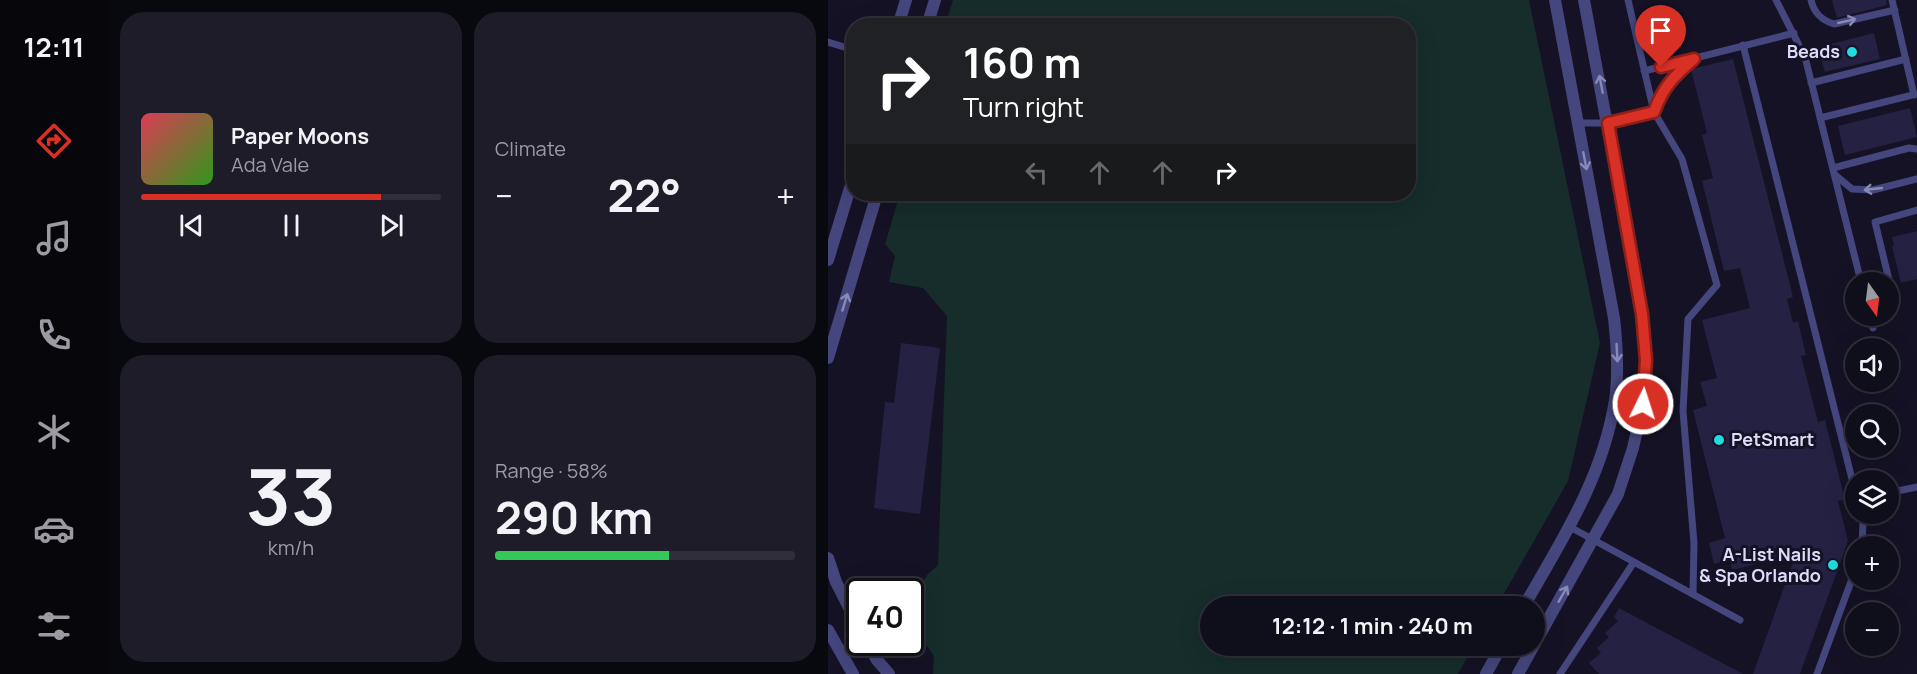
<!DOCTYPE html>
<html lang="en">
<head>
<meta charset="utf-8">
<style>
	body { margin:0; font-family:Manrope,sans-serif; background:#1d1c28; color:#f1f3f6; height:100vh; display:flex; flex-direction:column; font-size:22px; white-space:nowrap }
	* { box-sizing:border-box; margin:0 }
	p { font-size:20px; color:#9b9ca3 }
	.icon { flex:none; width:33px; height:33px; fill:none; stroke:currentColor; stroke-width:2; stroke-linecap:round; stroke-linejoin:round }
	.map { position:relative; flex:1; overflow:hidden }
	.sheet { display:flex; flex-direction:column; gap:12px; padding:12px; background:#08080f; width:720px }
	.sheet>* { flex:none }
	.top-card { position:absolute; left:18px; top:18px; width:570px; height:183px; border-radius:24px; box-shadow:0 6px 24px #0002,0 0 0 2px #2f2e3a; background:#202124; color:#fff; overflow:hidden }
	.needle { width:39px; rotate:166deg }
	.buttons { position:absolute; left:1017px; top:272px; display:grid; gap:12px }
	.buttons a { display:grid; place-items:center; width:54px; height:54px; border-radius:50%; background:#0f0e1b; box-shadow:0 6px 24px #0002,0 0 0 2px #2f2e3a; font-size:30px }
	.speed { position:absolute; left:18px; top:578px; display:flex; gap:12px; font-size:30px; font-weight:700; text-align:center }
	.speed>* { display:grid; place-content:center; width:78px; height:78px; border-radius:50%; background:#0f0e1b; box-shadow:0 6px 24px #0002,0 0 0 2px #2f2e3a; line-height:1 }
	.speed .limit { border:3px solid #111; border-radius:9px; background:#fff; color:#111 }
	.pin { position:absolute; display:grid; place-items:center; width:51px; height:51px; color:#fff; margin:-62px -26px; border-radius:50% 50% 50% 0; rotate:-45deg; box-shadow:0 0 6px #0007 }
	.pin .icon { rotate:45deg }
	.me { position:absolute; width:66px; margin:-33px; rotate:4deg; stroke-linejoin:round; filter:drop-shadow(0 0 4px #0008) }
	.turn { display:flex; align-items:center; gap:21px; height:126px; padding:0 18px; font-size:27px }
	.turn .icon { width:78px; height:78px; stroke-width:2.5 }
	.turn b { display:block; font-size:42px; line-height:51px }
	.lanes { display:flex; align-items:center; height:57px; padding:0 18px; background:#0003; justify-content:center; gap:30px; direction:ltr }
	.lanes .off { opacity:.35 }
	.big { font-size:45px; font-weight:700; line-height:1.1 }
	.sheet .tile { flex:1; display:flex; flex-direction:column; justify-content:center; gap:9px; min-width:0; padding:0 21px; border-radius:24px; background:#1d1c28 }
	.sheet .dial { align-items:center; gap:0 }
	.dial b { font-size:78px; line-height:1 }
	.song { display:flex; align-items:center; gap:18px }
	.cover { width:72px; height:72px; border-radius:9px; background:linear-gradient(135deg,hsl(350 70% 55%),hsl(110 70% 35%)) }
	.played { height:6px; border-radius:3px; background:linear-gradient(90deg,#d93025 80%,#2f2e3a 80%) }
	.keys { display:flex; justify-content:space-around; direction:ltr }
	.heat { display:flex; justify-content:space-between; align-items:center; font-size:33px; direction:ltr }
	.charge { height:9px; border-radius:4px; background:linear-gradient(90deg,#34c759 58%,#2f2e3a 0) }
	.sheet .tiles { flex:1; display:grid; gap:12px; grid-template-columns:repeat(2,1fr) }
	.trip { position:absolute; left:372px; top:596px; width:345px; height:60px; border-radius:30px; background:#0f0e1b; box-shadow:0 6px 24px #0002,0 0 0 2px #2f2e3a; font-weight:700; line-height:60px; text-align:center }
	main { display:flex; flex:1; min-height:0 }
	.tab-bar { display:flex; flex-direction:column; width:108px; justify-content:space-around; align-items:center; background:#06060b; color:#9b9ca3 }
	.tab-bar .icon { width:42px; height:42px }
	.tab-bar .on { color:#d93025 }
	.tab-bar b { font-size:27px; color:#f1f3f6 }
	.map>svg:first-child { display:block }
	.green { fill:#162d2b }
	.building { fill:#252143 }
	.lines { fill:none; stroke-linecap:round; stroke-linejoin:round }
	.service { stroke:#44467d; stroke-width:7 }
	.tertiary { stroke:#44467d; stroke-width:12 }
	.oneway { stroke:#8889b5 }
	.route-casing { stroke:#8d1f18; stroke-width:15 }
	.route { stroke:#d93025; stroke-width:10 }
	.poi-dot { fill:#20dbe0; stroke:#141224; stroke-width:2 }
	.labels { text-anchor:middle; stroke-width:6; stroke-linejoin:round; paint-order:stroke }
	.poi-label { font-size:18px; font-weight:bold; fill:#dcdbfa; stroke:#141224; text-anchor:end }
</style>
</head>
<body>
<main>
<nav class="tab-bar">
<b>12:11</b>
<svg class="icon on" aria-label="directions" viewBox="0 0 24 24"><path d="M12 3l9 9-9 9-9-9zM9 14v-3h6M13 9l2 2-2 2"/></svg>
<svg class="icon" aria-label="music" viewBox="0 0 24 24"><path d="M9 18V5l10-2v13"/><circle cx="6" cy="18" r="3"/><circle cx="16" cy="16" r="3"/></svg>
<svg class="icon" aria-label="phone" viewBox="0 0 24 24"><path d="M5 4h4l2 5-3 2q2 4 5 5l2-3 5 2v4C11 20 4 13 5 4z"/></svg>
<svg class="icon" aria-label="climate" viewBox="0 0 24 24"><path d="M12 3v18M4 7l16 10M4 17L20 7"/></svg>
<svg class="icon" aria-label="car" viewBox="0 0 24 24"><path d="M5 17H2v-5l4-1 3-4h7l3 4 3 1v5h-3M9 17h6M6 11h13"/><circle cx="7" cy="17" r="2"/><circle cx="17" cy="17" r="2"/></svg>
<svg class="icon" aria-label="filters" viewBox="0 0 24 24"><path d="M4 7h16M4 17h16"/><circle cx="9" cy="7" r="2"/><circle cx="15" cy="17" r="2"/></svg>
</nav>
<section class="sheet">
<div class="tiles">
<div class="tile">
<div class="song"><i class="cover"></i><div><b>Paper Moons</b><p>Ada Vale</p></div></div>
<div class="played"></div>
<div class="keys"><svg class="icon" aria-label="previous" viewBox="0 0 24 24"><path d="M18 5L8 12l10 7zM5 5v14"/></svg><svg class="icon" aria-label="pause" viewBox="0 0 24 24"><path d="M8 5v14M16 5v14"/></svg><svg class="icon" aria-label="next" viewBox="0 0 24 24"><path d="M6 5l10 7-10 7zM19 5v14"/></svg></div>
</div>
<div class="tile"><p>Climate</p>
<div class="heat"><a>−</a><b class="big">22°</b><a>+</a></div>
</div>
<div class="tile dial"><b>33</b><p>km/h</p></div>
<div class="tile"><p>Range · 58%</p><b class="big">290 km</b><div class="charge"></div></div>
</div>
</section>
<div class="map">
<svg width="1089" height="674" viewBox="0 0 1089 674">
	<rect width="100%" height="100%" fill="#141224"/>
	<!-- green -->
	<path class="green" d="M125,0H701L772,343L740,481L669,606H382V645H646L630,674H105L106,656L83,624L82,605L99,575L110,565L119,316L95,288L61,282L67,256L57,244L72,194H580V26L117,25Z"/>
	<!-- building -->
	<path class="building" d="M1004,0H1058L1059,5L1009,18Z
		M1046,33L1052,59L997,72L993,59L999,58L995,46Z
		M905,59L965,297L959,299L965,323L970,321L978,355L973,356L990,422L997,420L1017,500L1010,501L1020,541L972,674H925L968,554L904,570L902,560L886,564L881,543L897,538L865,410L879,406L872,382L889,378L874,320L922,308L912,268L896,271L874,181L885,178L874,135L879,133L863,69Z
		M1082,108L1089,137L1017,155L1010,126Z
		M1089,231V279L1073,283L1064,246H1066L1064,237Z
		M73,343L112,348L92,514L46,508L57,402L66,403Z
		M791,608L915,674H771L761,663L773,653L769,648L781,637L777,633L790,621L786,617Z"/>
	<g class="lines">
		<!-- service -->
		<path class="service" d="M800,0L826,112L854,159L889,285L860,319L855,411L866,543L865,594
			M948,0L977,57L1033,282
			M983,0C986,13 993,20 1006,24L1067,10
			M1064,0L1086,95
			M0,42L26,50
			M915,45L1028,495
			M816,71L966,33
			M983,83L1078,59
			M826,112C835,86 844,77 865,60
			M992,118L1089,94
			M750,123H780L826,112
			M1005,168L1081,148L1088,149
			M1006,174L1024,189L1045,190L1089,179
			M1060,285L1062,284L1047,222L1089,210
			M1041,315L1045,328
			M1060,493L1089,487
			M1032,513L1035,523L1034,546
			M742,527L912,620
			M732,674L806,562
			M989,674L1028,568"/>
		<!-- tertiary -->
		<path class="tertiary" d="M70,26L78,0
			M99,26L107,0
			M0,260L26,175
			M0,358L49,194
			M0,558L8,582L32,629
			M696,606C734,540 775,477 787,400C791,373 789,345 786,318L727,0
			M0,630L25,674
			M39,642L49,660L61,674
			M706,645L790,494L805,448L815,404L818,360L814,314L756,0
			M658,674L674,645
			M690,674L706,645"/>
	</g>
	<!-- one-way arrows -->
	<defs><path id="oneway-shaft" d="M-6 0H5M1.5-3L5.5 0L1.5 3" fill="none" stroke-width="1.6" stroke-linecap="round" stroke-linejoin="round" transform="scale(1.5)"/></defs>
	<g class="oneway">
		<use href="#oneway-shaft" transform="translate(1019 21) rotate(-13)"/>
		<use href="#oneway-shaft" transform="translate(773 84) rotate(-101)"/>
		<use href="#oneway-shaft" transform="translate(757 161) rotate(79)"/>
		<use href="#oneway-shaft" transform="translate(1045 189) rotate(174)"/>
		<use href="#oneway-shaft" transform="translate(17 302) rotate(-73)"/>
		<use href="#oneway-shaft" transform="translate(789 353) rotate(87)"/>
		<use href="#oneway-shaft" transform="translate(735 594) rotate(-60)"/>
	</g>
	<g class="lines">
		<defs>
			<path id="route" d="M815,404L818,360L814,314L780,123L826,112C835,87 846,76 866,59L833,67"/>
		</defs>
		<!-- route casing -->
		<use href="#route" class="route-casing"/>
		<!-- route -->
		<use href="#route" class="route"/>
	</g>
	<!-- markers -->
	<g class="poi-dot">
		<circle cx="1024" cy="52" r="6"/>
		<circle cx="891" cy="440" r="6"/>
		<circle cx="1005" cy="565" r="6"/>
	</g>
	<g class="labels">
		<!-- poi labels -->
		<g class="poi-label">
			<text x="1012" y="58">Beads</text>
			<text x="903" y="446" text-anchor="start">PetSmart</text>
			<text x="993" y="561">A-List Nails<tspan x="993" dy="21">&amp; Spa Orlando</tspan></text>
		</g>
	</g>
</svg>
<div class="buttons">
<a><svg class="needle" viewBox="-14 -14 28 28"><path d="M0-13l5 13h-10z" fill="#e53935"/><path d="M0 13l5-13h-10z" fill="#9b9ca3"/></svg></a>
<a><svg class="icon" aria-label="sound" viewBox="0 0 24 24"><path d="M4 9h4l5-4v14l-5-4H4zM17 9q2 3 0 6"/></svg></a>
<a><svg class="icon" aria-label="search" viewBox="0 0 24 24"><circle cx="10" cy="10" r="6"/><path d="M15 15l6 6"/></svg></a>
<a><svg class="icon" aria-label="layers" viewBox="0 0 24 24"><path d="M12 4l9 5-9 5-9-5zM3 14l9 5 9-5"/></svg></a>
<a>+</a>
<a>−</a>
</div>
<div class="speed"><div class="limit">40</div></div>
<div class="pin" style="left:833px;top:67px;background:#d93025"><svg class="icon" aria-label="arrive" viewBox="0 0 24 24"><path d="M6 21V4h12l-3 4 3 4H6"/></svg></div>
<svg class="me" style="left:815px;top:404px" viewBox="-20 -20 40 40"><circle r="17" fill="#d93025" stroke="#fff" stroke-width="3"/><path d="M0-11L8 9 0 5-8 9z" fill="#fff"/></svg>
<div class="trip">12:12 · 1 min · 240 m</div>
<div class="top-card">
<div class="turn"><svg class="icon" aria-label="right" viewBox="0 0 24 24"><path d="M7 20v-9h11M14 6l5 5-5 5"/></svg><div><b>160 m</b>Turn right</div></div>
<div class="lanes"><svg class="icon off" aria-label="left" viewBox="0 0 24 24"><path d="M17 20v-9H6M10 6l-5 5 5 5"/></svg><svg class="icon off" aria-label="ahead" viewBox="0 0 24 24"><path d="M12 20V5M6 11l6-6 6 6"/></svg><svg class="icon off" aria-label="ahead" viewBox="0 0 24 24"><path d="M12 20V5M6 11l6-6 6 6"/></svg><svg class="icon" aria-label="right" viewBox="0 0 24 24"><path d="M7 20v-9h11M14 6l5 5-5 5"/></svg></div>
</div>
</div>
</main>
</body>
</html>
